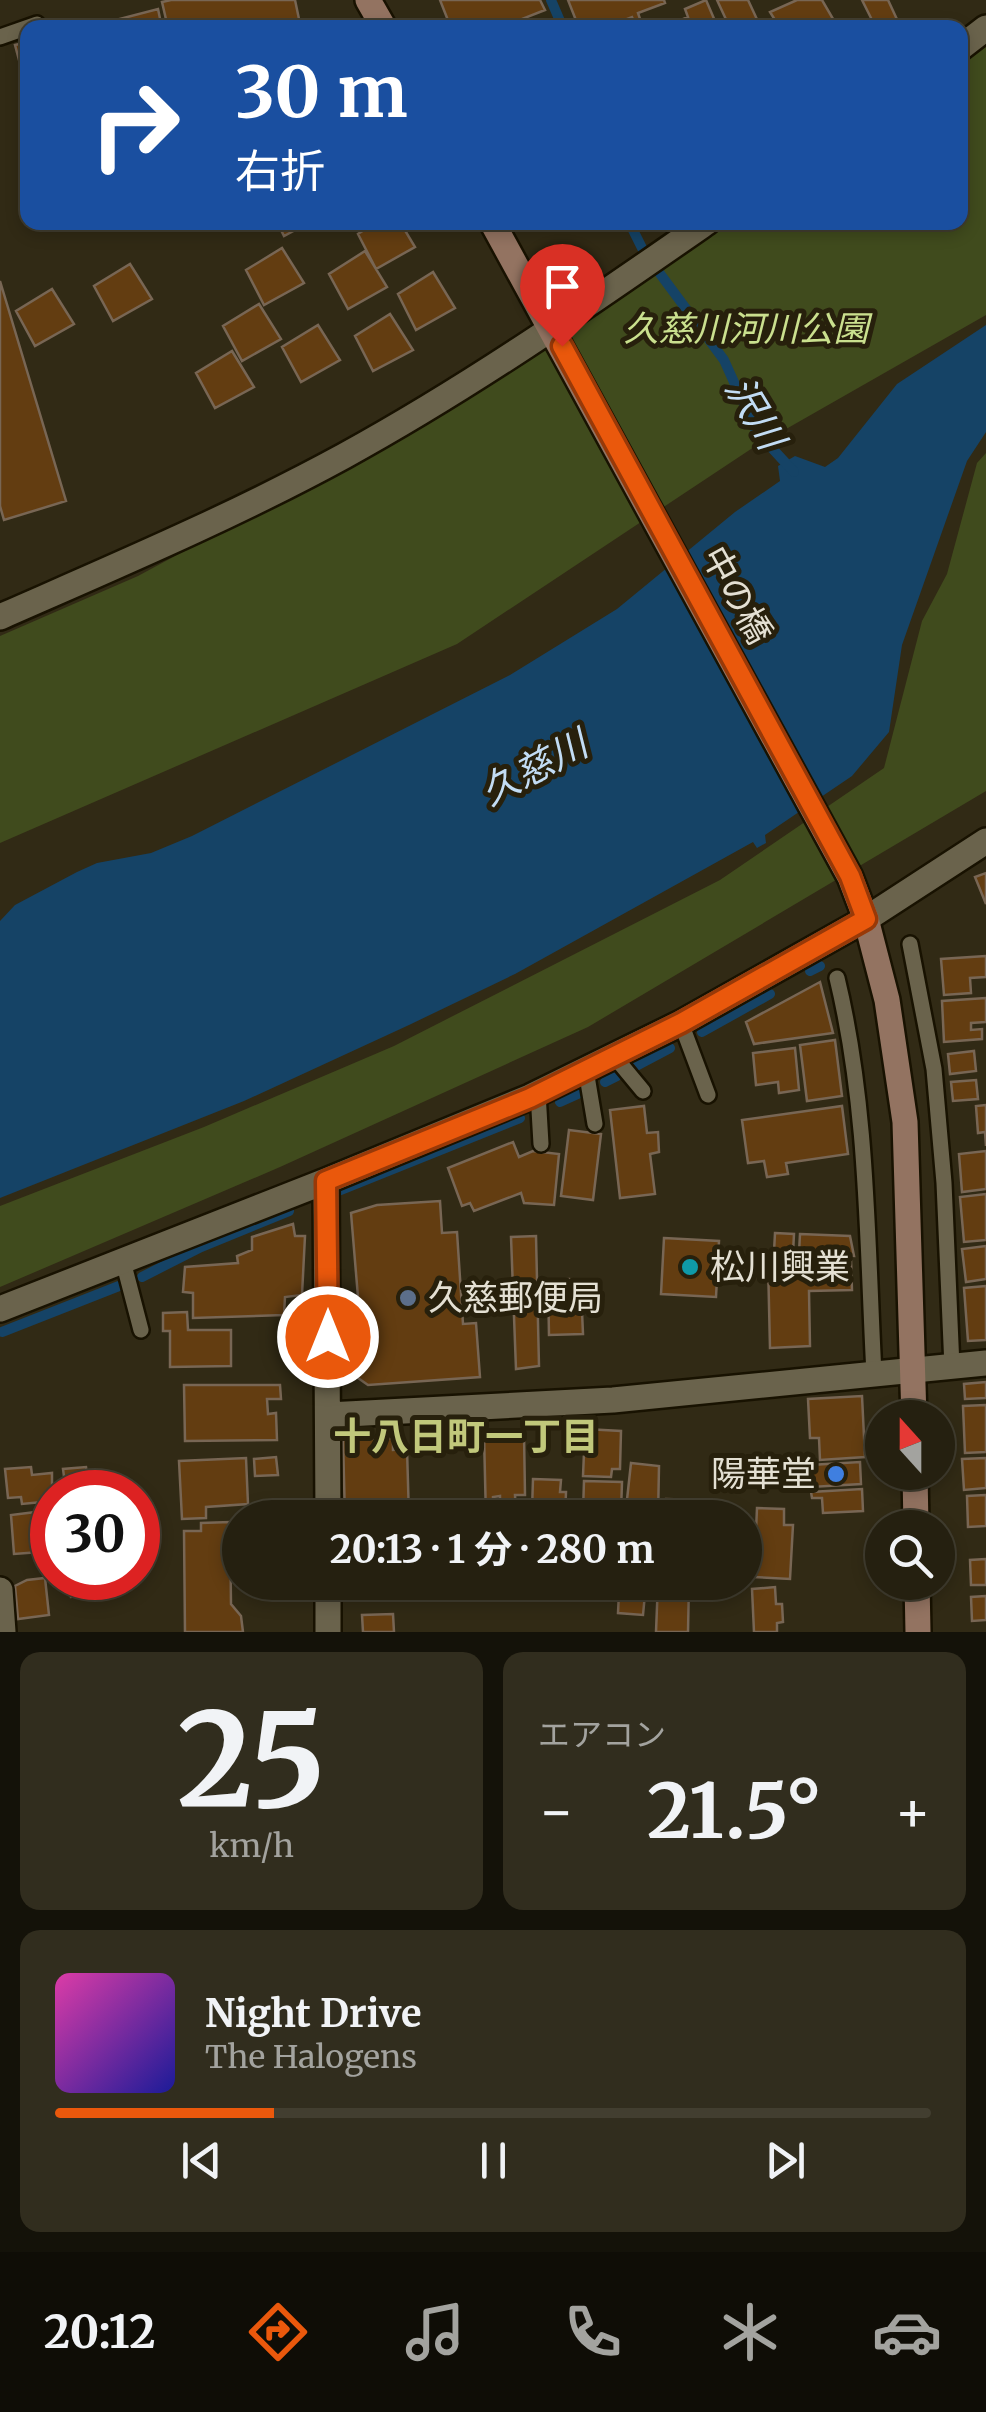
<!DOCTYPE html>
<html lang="ja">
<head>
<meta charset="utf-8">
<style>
	body { margin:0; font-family:Merriweather,"Noto Sans JP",serif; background:#312d1e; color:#f1f3f6; height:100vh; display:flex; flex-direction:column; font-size:38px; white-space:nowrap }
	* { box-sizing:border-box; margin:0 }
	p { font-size:32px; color:#a3a39f }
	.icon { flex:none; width:55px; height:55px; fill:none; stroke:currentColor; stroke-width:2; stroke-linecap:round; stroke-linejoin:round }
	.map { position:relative; height:1632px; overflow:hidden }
	.panel { display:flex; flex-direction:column; gap:20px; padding:20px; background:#141209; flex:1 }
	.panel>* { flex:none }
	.top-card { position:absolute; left:20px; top:20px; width:948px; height:210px; border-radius:20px; box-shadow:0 5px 15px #0003,0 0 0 2px #423e30; background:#1a4fa0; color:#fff; overflow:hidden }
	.needle { width:65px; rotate:339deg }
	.buttons { position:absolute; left:865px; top:1400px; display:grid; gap:20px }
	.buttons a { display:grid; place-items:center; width:90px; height:90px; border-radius:50%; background:#252010; box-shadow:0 5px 15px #0003,0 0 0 2px #423e30; font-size:50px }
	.speed { position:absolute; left:30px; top:1470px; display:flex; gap:20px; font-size:50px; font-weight:700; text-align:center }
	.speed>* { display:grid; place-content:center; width:130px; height:130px; border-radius:50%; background:#252010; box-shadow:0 5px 15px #0003,0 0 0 2px #423e30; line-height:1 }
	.speed .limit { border:15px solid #d22; background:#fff; color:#111 }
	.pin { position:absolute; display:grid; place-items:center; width:85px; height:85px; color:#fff; margin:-102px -42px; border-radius:50% 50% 50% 0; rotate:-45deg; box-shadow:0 0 10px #0007 }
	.pin .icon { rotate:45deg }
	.me { position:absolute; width:110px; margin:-55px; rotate:0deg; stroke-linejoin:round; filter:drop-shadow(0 0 8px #0008) }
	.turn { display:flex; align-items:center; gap:35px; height:210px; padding:0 50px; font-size:45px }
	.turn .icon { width:130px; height:130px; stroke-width:2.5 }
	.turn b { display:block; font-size:70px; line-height:85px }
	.big { font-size:75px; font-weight:700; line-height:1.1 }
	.panel .widget { flex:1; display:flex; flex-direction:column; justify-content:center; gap:15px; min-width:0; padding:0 35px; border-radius:20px; background:#312d1e }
	.panel .dial { align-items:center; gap:0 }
	.dial b { font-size:130px; line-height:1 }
	.song { display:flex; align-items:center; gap:30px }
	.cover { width:120px; height:120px; border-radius:15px; background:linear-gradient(135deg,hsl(320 70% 55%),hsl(240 70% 35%)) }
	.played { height:10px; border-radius:5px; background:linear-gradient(90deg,#ea580c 25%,#423e30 25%) }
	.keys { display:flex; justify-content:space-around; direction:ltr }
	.heat { display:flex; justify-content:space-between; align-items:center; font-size:55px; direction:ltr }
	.panel .tiles { flex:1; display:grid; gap:20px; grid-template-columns:1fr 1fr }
	.widget:last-child { grid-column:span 2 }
	.trip { position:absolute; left:222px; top:1500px; width:540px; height:100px; border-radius:50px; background:#252010; box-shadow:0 5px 15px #0003,0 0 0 2px #423e30; font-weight:700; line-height:100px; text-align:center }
	.dock { display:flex; height:160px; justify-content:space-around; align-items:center; background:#0f0d06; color:#a3a39f }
	.dock .icon { width:70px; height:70px }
	.dock .active { color:#ea580c }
	.dock b { font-size:45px; color:#f1f3f6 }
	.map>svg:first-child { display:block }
	.green { fill:#404b1d }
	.water { fill:#154366 }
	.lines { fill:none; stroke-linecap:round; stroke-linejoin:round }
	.stream { stroke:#154366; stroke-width:10 }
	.building { fill:#633d11; stroke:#786654; stroke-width:2.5 }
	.lane-casing { stroke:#181201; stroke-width:20 }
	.street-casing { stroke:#181201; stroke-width:30 }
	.secondary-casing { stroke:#181201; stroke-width:30 }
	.lane { stroke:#6a634c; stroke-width:15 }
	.street { stroke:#6a634c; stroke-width:25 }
	.secondary { stroke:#937361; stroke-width:25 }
	.route-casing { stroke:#983908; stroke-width:25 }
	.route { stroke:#ea580c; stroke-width:18 }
	.culture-dot { fill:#0f9aa8; stroke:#27200c; stroke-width:4 }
	.service-dot { fill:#5c6f8a; stroke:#27200c; stroke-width:4 }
	.shop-dot { fill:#3f7fe0; stroke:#27200c; stroke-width:4 }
	.labels { text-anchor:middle; stroke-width:10; stroke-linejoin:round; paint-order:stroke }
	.park-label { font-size:35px; font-style:italic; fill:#cae08e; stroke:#27200c }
	.street-label { font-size:35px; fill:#e4e0d3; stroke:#27200c }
	.poi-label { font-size:35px; fill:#e4e0d3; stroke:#27200c; text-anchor:start }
	.water-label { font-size:38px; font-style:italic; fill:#c2dcf4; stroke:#27200c }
	.neighbourhood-label { font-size:38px; font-weight:bold; fill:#c1c87b; stroke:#27200c }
</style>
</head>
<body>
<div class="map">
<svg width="986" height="1632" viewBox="0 0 986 1632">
	<rect width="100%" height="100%" fill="#312a15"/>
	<!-- green -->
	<path class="green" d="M986,38V315L751,449L457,644L0,843V636L138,576L403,433L714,223L960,222V56Z
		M986,453V791L588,1027L280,1167L0,1287V1206L204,1127L394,1046L720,880L884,768L922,621L947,574L977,463Z"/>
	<!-- water -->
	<path class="water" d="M986,325V432L967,461L902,645L889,732L852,776L765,835L766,843L757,848L753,842L515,974L409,1025L244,1101L0,1198V921L15,905L77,872L97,863L151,853L192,836L510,675L617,609L735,512L780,481L778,466L795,456L825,467L838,458L897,384Z"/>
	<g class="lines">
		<!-- stream -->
		<path class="stream" d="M551,0L563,28
			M629,222L643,250
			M658,271L724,360L756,431L794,472
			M810,971L820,966
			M702,1032L770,994
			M634,1067L670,1048
			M605,1082L617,1076
			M560,1102L580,1093
			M338,1191L520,1118
			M142,1277L201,1247L289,1211
			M2,1332L119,1286"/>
	</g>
	<!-- building -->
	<path class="building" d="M171,0H295L299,19L263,28H168L162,2Z
		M440,0H540L545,10L499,28H451Z
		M568,0H664L665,3L638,13L643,28H637L632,17L604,28H579Z
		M706,0L718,28H676L674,23L688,17L685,9Z
		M717,0H748L761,28H730Z
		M797,0H822L836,24L828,28H780L770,12Z
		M862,0H888L901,28H876Z
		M158,9L162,28H85Z
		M28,42V94L15,45Z
		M277,222H310L284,236Z
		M376,222H400L415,247L376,269L358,234Z
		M282,248L304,283L264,305L246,270Z
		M365,251L387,287L348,309L329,274Z
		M130,264L152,299L113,321L94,286Z
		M433,272L455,308L416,330L398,294Z
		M0,281L66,501L4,520L0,506Z
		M52,289L74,324L35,346L16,311Z
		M259,304L281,339L242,361L223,326Z
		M390,314L413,350L373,371L355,336Z
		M318,325L340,360L301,382L282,347Z
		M232,351L254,387L215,408L196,373Z
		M986,873V904L975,877Z
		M986,956V977L970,978L971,993L944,995L941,959Z
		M820,982L833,1033L754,1044L746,1022Z
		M986,998V1022L971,1023V1030L982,1029V1039L944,1042L942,1001Z
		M835,1040L842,1096L807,1101L800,1045Z
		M795,1048L799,1090L779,1093L778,1082L756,1085L753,1053Z
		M974,1051L976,1071L950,1074L948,1054Z
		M976,1080L978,1099L953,1101L951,1082Z
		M986,1105V1146L985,1132L978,1133L976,1106Z
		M644,1106L647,1133L658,1132L659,1152L650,1154L655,1194L620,1198L610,1110Z
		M842,1106L848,1154L786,1163L788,1174L767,1177L764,1161L748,1163L742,1120Z
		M569,1130L601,1134L593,1200L561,1196Z
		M513,1142L519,1157L533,1151L559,1154L554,1205L524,1203L521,1193L474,1211L470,1203L462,1206L448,1168Z
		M986,1151V1189L962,1192L959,1154Z
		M986,1194V1240L964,1242L960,1197Z
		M440,1201L442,1233L457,1232L463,1324L476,1323L480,1377L368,1385L348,1371L344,1322L360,1321L351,1213L377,1205Z
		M293,1224L295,1236H305L302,1295L285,1297L284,1315L193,1318V1293L183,1292L185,1267L238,1263L237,1256L252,1250V1237Z
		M775,1233L794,1234L793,1253L774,1252Z
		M800,1234L850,1236L854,1256L799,1253Z
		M536,1236L539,1366L516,1369L511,1237Z
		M664,1238L719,1241L716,1297L661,1294Z
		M986,1246V1279L966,1282L962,1249Z
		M851,1261L852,1290L809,1291L810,1346L770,1348L768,1263Z
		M569,1279V1289H581L583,1334L549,1335L548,1280Z
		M986,1286V1340L968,1341L964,1288Z
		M187,1312L188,1330H231V1366L170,1367V1331H163V1313Z
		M986,1382V1398L965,1399L964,1384Z
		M184,1385H280L281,1399H267L268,1414L276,1413L277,1440L185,1441Z
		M862,1396L865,1457L820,1460L819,1438H810L808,1399Z
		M986,1405V1452L965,1453L963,1406Z
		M585,1429L621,1431L620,1469H612L611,1477L583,1476Z
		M524,1434L525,1495H515L516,1513L500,1514V1496L493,1497V1518H486L484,1435Z
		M393,1438V1450L407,1449L409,1517H396V1507L369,1508V1518H345L343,1440Z
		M276,1457L278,1475L255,1476L254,1459Z
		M246,1458L248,1504L206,1507V1518L182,1519L179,1461Z
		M986,1458V1488L964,1490L962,1459Z
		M860,1462L861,1484L811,1487L810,1465Z
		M631,1463L659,1466L658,1518H625Z
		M31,1467L32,1475L52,1473V1501L22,1504L21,1497L8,1498L5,1469Z
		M86,1467L89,1492H66L63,1469Z
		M533,1479L561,1480L560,1492H566L565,1518H542V1511L532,1510Z
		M584,1481L622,1482L621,1512L583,1511Z
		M862,1489L863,1511L823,1513L822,1498H812L811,1492Z
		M986,1495V1526L968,1527L967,1496Z
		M666,1499L696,1500L695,1518H664Z
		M142,1505L147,1550L138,1551V1506Z
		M757,1508L784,1509V1525H793L790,1579L754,1577Z
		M36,1512L40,1552L14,1554L11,1515Z
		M230,1522L231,1604L241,1616L243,1632H185L184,1531H201V1523Z
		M986,1559V1585H971L970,1560Z
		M45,1578L49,1615L18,1619L15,1586L27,1580Z
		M658,1582H689L688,1632H656Z
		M90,1583L91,1595L71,1597L70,1585Z
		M775,1587L776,1604H782L783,1622L777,1623V1632H754L752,1589Z
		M619,1592L645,1594L643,1615L618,1613Z
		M986,1596V1620L972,1621L971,1597Z
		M393,1614L394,1632H363L362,1615Z"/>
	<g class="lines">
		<defs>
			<path id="lane" d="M0,37L37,24
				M910,944L934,1069L944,1183L952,1367
				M837,978C868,1106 867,1243 874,1374
				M681,1023L708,1095
				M614,1056L643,1091
				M586,1070L595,1124
				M538,1093L541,1144
				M123,1261L141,1330"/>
			<path id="street" d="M960,48L986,28
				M0,617C116,566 232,517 344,456C470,387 589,304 707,222
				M326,1181L328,1518
				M0,1309L326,1181L530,1097L681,1023L866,919L986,841
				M328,1415L613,1400L986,1363
				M328,1582V1632
				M0,1590L3,1632"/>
			<path id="secondary" d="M368,0L384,28
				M492,222L850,877L866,919L887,1000L905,1122L914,1418
				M915,1472L916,1528
				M917,1582L918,1632"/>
		</defs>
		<!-- lane casing -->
		<use href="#lane" class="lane-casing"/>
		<!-- street casing -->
		<use href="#street" class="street-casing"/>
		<!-- secondary casing -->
		<use href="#secondary" class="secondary-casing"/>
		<!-- lane -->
		<use href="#lane" class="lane"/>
		<!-- street -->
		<use href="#street" class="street"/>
		<!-- secondary -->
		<use href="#secondary" class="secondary"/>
	</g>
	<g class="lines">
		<defs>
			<path id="route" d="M328,1337L326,1181L530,1098L681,1023L866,919L850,876L562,346"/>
		</defs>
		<!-- route casing -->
		<use href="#route" class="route-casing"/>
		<!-- route -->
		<use href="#route" class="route"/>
	</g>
	<!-- markers -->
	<circle class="culture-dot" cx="690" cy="1267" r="10"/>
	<circle class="service-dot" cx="408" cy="1298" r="10"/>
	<circle class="shop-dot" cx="836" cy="1474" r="10"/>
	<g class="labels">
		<!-- park labels -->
		<g class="park-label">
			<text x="746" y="341">久慈川河川公園</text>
		</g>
		<!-- street labels -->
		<g class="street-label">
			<text transform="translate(737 595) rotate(61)" y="12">中の橋</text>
		</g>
		<!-- poi labels -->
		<g class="poi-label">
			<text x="710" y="1279">松川興業</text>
			<text x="428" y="1310">久慈郵便局</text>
			<text x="816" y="1486" text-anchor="end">陽華堂</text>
		</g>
		<!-- water labels -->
		<g class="water-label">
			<text transform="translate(755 413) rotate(59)" y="13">沢川</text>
			<text transform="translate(534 768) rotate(-28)" y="13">久慈川</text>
		</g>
		<!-- neighbourhood labels -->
		<g class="neighbourhood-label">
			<text x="466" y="1450">十八日町一丁目</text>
		</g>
	</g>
</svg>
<div class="buttons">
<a><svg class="needle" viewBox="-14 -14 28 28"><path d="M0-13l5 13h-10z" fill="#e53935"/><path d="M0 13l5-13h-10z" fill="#a3a39f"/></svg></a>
<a><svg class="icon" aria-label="search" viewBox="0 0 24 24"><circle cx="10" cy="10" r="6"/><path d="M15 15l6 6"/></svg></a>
</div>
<div class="speed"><div class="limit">30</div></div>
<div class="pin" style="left:562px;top:346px;background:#d93025"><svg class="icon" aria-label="arrive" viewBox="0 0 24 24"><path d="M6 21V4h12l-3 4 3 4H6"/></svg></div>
<svg class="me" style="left:328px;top:1337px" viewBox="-20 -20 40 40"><circle r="17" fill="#ea580c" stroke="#fff" stroke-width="3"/><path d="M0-11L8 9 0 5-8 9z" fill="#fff"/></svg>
<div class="trip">20:13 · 1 分 · 280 m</div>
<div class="top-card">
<div class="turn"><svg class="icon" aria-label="right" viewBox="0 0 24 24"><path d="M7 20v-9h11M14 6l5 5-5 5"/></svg><div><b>30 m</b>右折</div></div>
</div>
</div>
<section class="panel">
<div class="tiles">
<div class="widget dial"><b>25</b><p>km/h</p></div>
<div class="widget"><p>エアコン</p>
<div class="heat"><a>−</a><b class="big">21.5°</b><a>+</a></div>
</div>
<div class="widget">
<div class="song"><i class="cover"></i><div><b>Night Drive</b><p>The Halogens</p></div></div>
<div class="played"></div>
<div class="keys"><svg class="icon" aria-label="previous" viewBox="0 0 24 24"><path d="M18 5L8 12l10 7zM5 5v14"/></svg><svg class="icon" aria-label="pause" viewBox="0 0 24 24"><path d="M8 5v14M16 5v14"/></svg><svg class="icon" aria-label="next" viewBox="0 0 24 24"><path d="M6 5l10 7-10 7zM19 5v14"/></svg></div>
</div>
</div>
</section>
<nav class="dock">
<b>20:12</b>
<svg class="icon active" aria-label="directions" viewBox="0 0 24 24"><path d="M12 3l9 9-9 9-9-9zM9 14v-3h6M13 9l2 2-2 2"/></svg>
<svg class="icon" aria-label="music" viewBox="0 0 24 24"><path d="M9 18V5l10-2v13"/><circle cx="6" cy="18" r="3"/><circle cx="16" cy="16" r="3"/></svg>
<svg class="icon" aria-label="phone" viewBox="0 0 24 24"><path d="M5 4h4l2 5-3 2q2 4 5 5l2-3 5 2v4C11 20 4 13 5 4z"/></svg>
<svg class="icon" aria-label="climate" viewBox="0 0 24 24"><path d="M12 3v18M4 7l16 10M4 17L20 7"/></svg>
<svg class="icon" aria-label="car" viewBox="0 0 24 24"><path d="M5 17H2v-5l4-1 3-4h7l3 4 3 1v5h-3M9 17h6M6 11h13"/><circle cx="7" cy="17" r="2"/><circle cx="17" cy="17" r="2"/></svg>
</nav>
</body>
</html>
